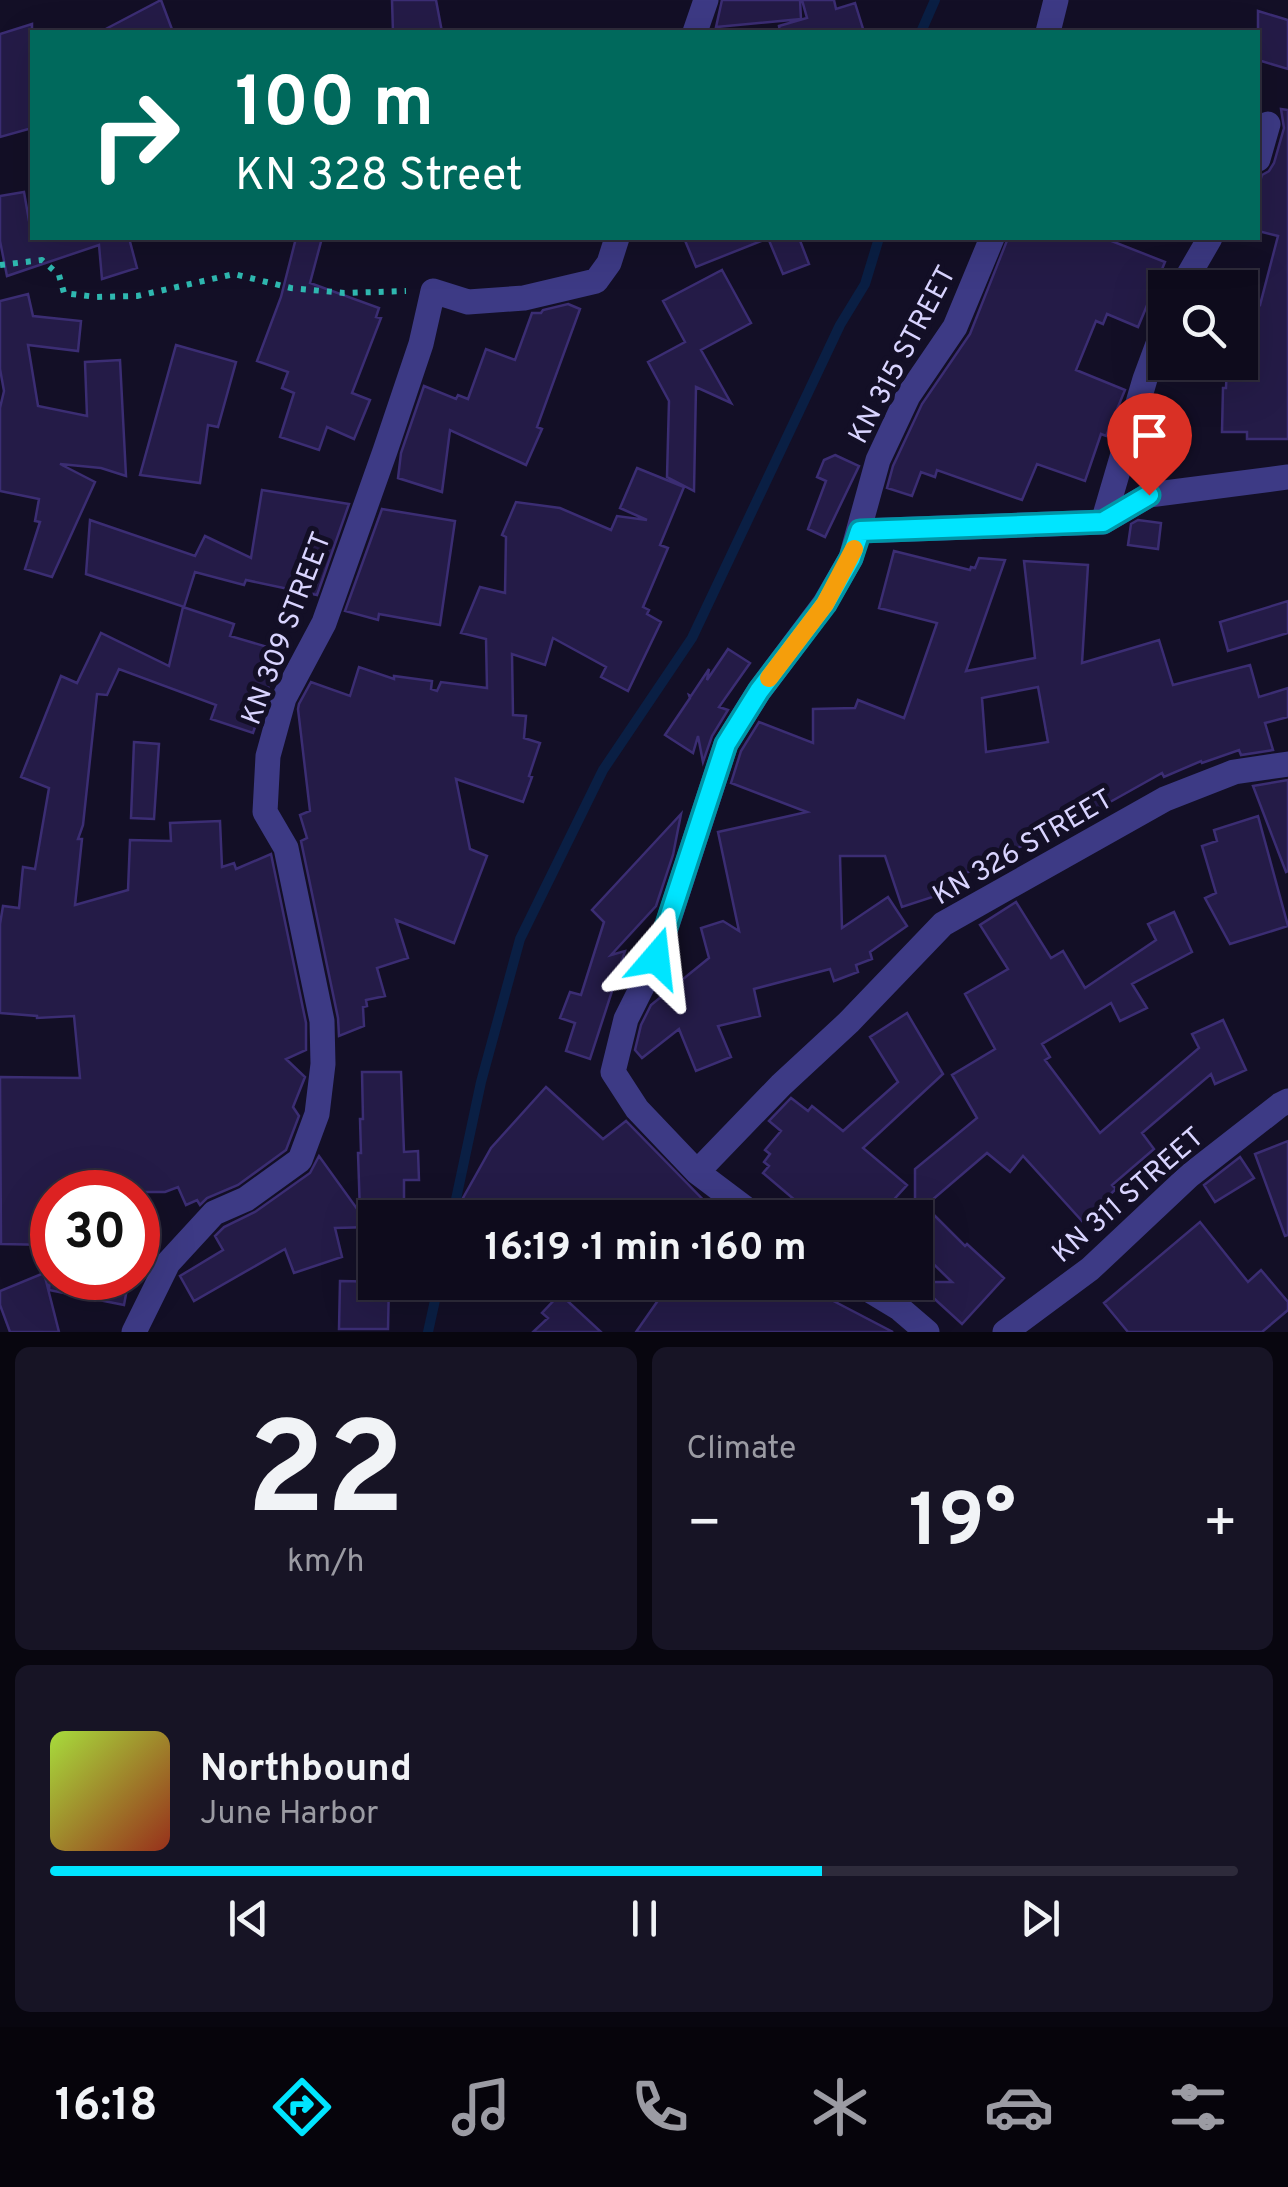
<!DOCTYPE html>
<html lang="en">
<head>
<meta charset="utf-8">
<style>
	body { margin:0; font-family:Overpass,sans-serif; background:#171425; color:#f1f3f6; height:100vh; display:flex; flex-direction:column; font-size:38px; white-space:nowrap }
	* { box-sizing:border-box; margin:0 }
	p { font-size:32px; color:#9b9ba3 }
	.icon { flex:none; width:55px; height:55px; fill:none; stroke:currentColor; stroke-width:2; stroke-linecap:round; stroke-linejoin:round }
	.map { position:relative; height:1332px; overflow:hidden }
	.details { display:flex; flex-direction:column; gap:15px; padding:15px; background:#08060f; flex:1 }
	.details>* { flex:none }
	.hud { position:absolute; left:30px; top:30px; width:1230px; height:210px; border-radius:0px; box-shadow:0 10px 40px #0002,0 0 0 2px #2e2b3b; background:#00695c; color:#fff; overflow:hidden }
	.fabs { position:absolute; left:1148px; top:270px; display:grid; gap:20px }
	.fabs a { display:grid; place-items:center; width:110px; height:110px; border-radius:0px; background:#0e0b1c; box-shadow:0 10px 40px #0002,0 0 0 2px #2e2b3b; font-size:50px }
	.speed { position:absolute; left:30px; top:1170px; display:flex; gap:20px; font-size:50px; font-weight:700; text-align:center }
	.speed>* { display:grid; place-content:center; width:130px; height:130px; border-radius:50%; background:#0e0b1c; box-shadow:0 10px 40px #0002,0 0 0 2px #2e2b3b; line-height:1 }
	.speed .limit { border:15px solid #d22; background:#fff; color:#111 }
	.pin { position:absolute; display:grid; place-items:center; width:85px; height:85px; color:#fff; margin:-102px -42px; border-radius:50% 50% 50% 0; rotate:-45deg; box-shadow:0 0 10px #0007 }
	.pin .icon { rotate:45deg }
	.me { position:absolute; width:110px; margin:-55px; rotate:17deg; stroke-linejoin:round; filter:drop-shadow(0 0 8px #0008) }
	.turn { display:flex; align-items:center; gap:35px; height:210px; padding:0 40px; font-size:45px }
	.turn .icon { width:130px; height:130px; stroke-width:2.5 }
	.turn b { display:block; font-size:70px; line-height:85px }
	.big { font-size:75px; font-weight:700; line-height:1.1 }
	.details .widget { flex:1; display:flex; flex-direction:column; justify-content:center; gap:15px; min-width:0; padding:0 35px; border-radius:15px; background:#171425 }
	.details .dial { align-items:center; gap:0 }
	.dial b { font-size:130px; line-height:1 }
	.song { display:flex; align-items:center; gap:30px }
	.cover { width:120px; height:120px; border-radius:15px; background:linear-gradient(135deg,hsl(80 70% 55%),hsl(10 70% 35%)) }
	.played { height:10px; border-radius:5px; background:linear-gradient(90deg,#00e5ff 65%,#2e2b3b 65%) }
	.keys { display:flex; justify-content:space-around; direction:ltr }
	.heat { display:flex; justify-content:space-between; align-items:center; font-size:55px; direction:ltr }
	.details .tiles { flex:1; display:grid; gap:15px; grid-template-columns:1fr 1fr }
	.widget:last-child { grid-column:span 2 }
	.trip { position:absolute; left:358px; top:1200px; width:575px; height:100px; border-radius:0px; background:#0e0b1c; box-shadow:0 10px 40px #0002,0 0 0 2px #2e2b3b; font-weight:700; line-height:100px; text-align:center }
	.tabs { display:flex; height:160px; justify-content:space-around; align-items:center; background:#06040b; color:#9b9ba3 }
	.tabs .icon { width:70px; height:70px }
	.tabs .on { color:#00e5ff }
	.tabs b { font-size:45px; color:#f1f3f6 }
	.map>svg:first-child { display:block }
	.lines { fill:none; stroke-linecap:round; stroke-linejoin:round }
	.stream { stroke:#0a1f44; stroke-width:10 }
	.building { fill:#241b47; stroke:#3b2d73; stroke-width:2.5; fill-rule:evenodd }
	.path { stroke:#2fb8b0; stroke-width:6; stroke-dasharray:5 8; stroke-linecap:butt }
	.minor { stroke:#3d3a85; stroke-width:25 }
	.route-casing { stroke:#0095a6; stroke-width:25 }
	.route { stroke:#00e5ff; stroke-width:18 }
	.slow { stroke:#f59e0b; stroke-width:18 }
	.labels { text-anchor:middle; stroke-width:10; stroke-linejoin:round; paint-order:stroke }
	.street-label { font-size:28px; fill:#d9d4ff; stroke:#130f26 }
</style>
</head>
<body>
<div class="map">
<svg width="1288" height="1332" viewBox="0 0 1288 1332">
	<rect width="100%" height="100%" fill="#130f26"/>
	<g class="lines">
		<!-- stream -->
		<path class="stream" d="M921,32L935,0
			M452,1218L481,1082L520,939L603,770L692,638L840,325L865,284L879,238
			M428,1332L439,1282"/>
	</g>
	<!-- building -->
	<path class="building" d="M161,0L173,32H100Z
		M392,0H436L442,32H393Z
		M722,0H800L801,19L716,27Z
		M802,0H834L836,9L855,3L864,32H780L779,26L807,18Z
		M1258,11L1288,20V69L1258,60Z
		M32,24V128L0,137V34Z
		M1281,109L1288,110V439H1247V432H1222L1223,388H1226L1227,362H1240V302L1260,305L1278,236L1258,231V188L1262,175L1269,171L1274,163L1284,128Z
		M24,192L32,238H129L137,268L102,279L99,245L7,276L0,241V196Z
		M296,238H322L310,283L379,308L376,317L381,318L352,393L370,400L354,439L327,427L319,450L280,437L294,393L282,388L288,372L257,361L281,297Z
		M684,238H765L766,239L696,267Z
		M768,238H799L809,264L783,274Z
		M1008,238H1104L1165,262L1138,327L1107,314L1103,324L1096,321L1076,370L1125,390L1106,436L1101,434L1085,481L1037,464L1022,500L937,470L935,477L921,472L912,496L887,488L893,466L922,404L970,334Z
		M722,270L751,323L701,350L731,403L696,387L694,491L667,477L669,401L648,362L685,342L663,301Z
		M28,294L33,316L81,321L78,351L28,345L38,406L87,416L85,362L120,360L126,476L101,468L60,464L95,482L52,577L25,569L40,522L35,521L39,499L0,491V408L4,391L0,369V301Z
		M568,304L580,309L537,427L542,429L526,465L450,430L442,492L398,478L401,453L424,386L456,399L458,395L468,399L486,349L515,360L532,313H541L543,310Z
		M176,345L236,362L218,427L208,425L200,483L140,475Z
		M835,455L859,466L825,537L808,529L826,481L817,477L824,460Z
		M637,468L684,487L660,545L668,548L643,607L649,610L647,614L661,622L628,691L601,677L606,667L553,638L545,665L512,654L513,715L526,716L524,738L540,743L529,776L532,777L523,802L456,779L470,849L487,856L454,943L396,920L408,958L377,968L385,996L366,1000L367,1006L363,1007L364,1026L339,1036L338,1018L301,841L307,838L300,815L310,811L298,709L299,704L311,682L350,696L359,667L394,679V676L432,681L431,689L437,691L441,682L487,688L486,639L461,633L480,587L505,593L506,537L502,535L516,502L560,508L611,530L617,516L647,520L620,508Z
		M262,490L349,504L317,595L246,580L244,585L195,572L184,607L86,574L90,520L195,556L205,536L251,558Z
		M382,509L455,521L440,625L379,614L378,620L345,611Z
		M1138,520L1161,523L1158,549L1128,545L1131,524Z
		M894,551L970,570L971,567L975,568L979,558L1005,560L966,671L1035,658L1024,561L1088,565L1082,663L1159,640L1173,685L1250,665L1259,697L1288,688V717L1265,723L1273,750L1241,755L1239,750L1202,763L1201,761L1164,777L1162,773L1094,811L956,878L960,888L902,907L885,856H840L842,928L888,897L907,926L870,952L872,959L856,965L858,972L834,981L830,969L754,989L760,1016L718,1026L731,1057L696,1071L679,1029L642,1058L635,1050L641,1025L651,1005L709,958L701,928L723,921L739,931L718,832L807,812L731,783L741,751L759,722L813,743V709L855,708L858,700L904,718L937,623L879,608ZM1038,687L1048,742L986,752L982,698Z
		M1288,601V633L1228,651L1220,622Z
		M183,607L234,624L230,636L281,651L253,733L211,719L216,705L119,669L107,695L97,694L83,825L78,839H82L75,905L128,890L130,840L171,841L170,823L220,821L222,867L234,863L236,869L271,854L306,1023V1050L286,1059L305,1077L293,1107L299,1116L286,1150L238,1185L207,1198L200,1205L197,1200L186,1205L178,1187L165,1192H52V1245L1,1244L0,1077L80,1078L74,1016L37,1018V1016L0,1013V924L3,906L19,908L23,867L35,869L49,788L21,777L61,676L77,683L101,633L169,666Z
		M728,649L750,663L719,707L728,710L712,736L703,762L698,736L693,753L665,735L690,698L689,695L691,696L709,669L707,680Z
		M134,742L159,744L154,819L131,818Z
		M1288,780V871L1286,872L1253,786Z
		M681,814L673,855L656,906L611,955L625,951L590,1059L566,1051L575,1023L560,1018L570,992L581,995L604,922L592,910Z
		M1258,816L1288,926L1230,944L1205,898L1216,893L1202,846L1217,841L1214,830Z
		M1016,902L1051,958L1063,951L1085,988L1156,940L1148,924L1174,912L1192,952L1132,984L1147,1008L1120,1021L1111,1003L1042,1044L1050,1057L1045,1060L1100,1133L1199,1048L1192,1034L1223,1020L1246,1070L1215,1084L1211,1074L1142,1133L1154,1149L1112,1185L1116,1189L1082,1221L1023,1156L1010,1172L987,1153L925,1206L965,1246L967,1244L1004,1278L962,1324L916,1282H952L915,1246V1169L977,1118L952,1075L995,1049L965,994L1008,969L980,925Z
		M907,1013L943,1074L863,1148L907,1185L877,1218H816L763,1173L769,1166L764,1162L770,1154L765,1150L781,1131L769,1121L791,1098L808,1111L812,1106L843,1131L898,1082L870,1037Z
		M362,1072H401L404,1152L418,1151L419,1180H404V1218H364L370,1227L335,1228L342,1257L294,1273L285,1249L194,1301L180,1276L223,1250L215,1236L224,1227L255,1212L310,1173L319,1156L360,1213L358,1153H361L360,1119H363Z
		M546,1087L603,1139L626,1121L721,1218H517L508,1207L505,1218H498L463,1198L491,1148Z
		M1288,1141V1235L1285,1236L1255,1154Z
		M1240,1157L1254,1178L1215,1202L1204,1185Z
		M1200,1222L1248,1282L1261,1270L1288,1302V1310L1262,1332H1128L1104,1303Z
		M44,1273L59,1332H10L0,1305V1291Z
		M50,1278H129L124,1305L49,1290Z
		M340,1281L389,1282L388,1329H339Z
		M644,1282H797L893,1332H636L659,1299Z
		M560,1294L601,1332H533L548,1318L542,1313Z"/>
	<g class="lines">
		<!-- path -->
		<path class="path" d="M0,265L42,260L59,275L64,293L96,297L137,296L234,274L291,288L344,293L406,291"/>
		<!-- minor -->
		<path class="minor" d="M695,32L706,0
			M1048,32L1056,0
			M1258,159L1268,124
			M1181,288L1210,238
			M1103,522L1145,379L1165,325
			M859,531L1103,522L1149,495L1288,477
			M697,1172L781,1085L849,1022L943,924L1165,799L1234,772L1288,764
			M758,1218L697,1172L637,1109L613,1072L626,1019L656,959L726,744L759,691L825,603L851,558L878,460L908,396L955,327L992,238
			M856,1282L899,1308L927,1332
			M134,1332L168,1263L214,1213L246,1199L300,1160L317,1114L323,1064L322,1021L286,848L265,812L268,756L284,698L324,623L385,451L421,344L433,291L468,302L524,298L596,281L609,263L617,238
			M1005,1332L1090,1269L1189,1176L1280,1105L1288,1101"/>
	</g>
	<g class="lines">
		<defs>
			<path id="route" d="M656,958L726,744L759,691L825,604L851,558L860,531L1103,522L1149,495"/>
		</defs>
		<!-- route casing -->
		<use href="#route" class="route-casing"/>
		<!-- route -->
		<use href="#route" class="route"/>
		<!-- slow -->
		<path class="slow" d="M769,678L825,604L854,549"/>
	</g>
	<g class="labels">
		<!-- street labels -->
		<g class="street-label">
			<text transform="translate(901 354) rotate(-62)" y="10">KN 315 STREET</text>
			<text transform="translate(285 628) rotate(-69)" y="10">KN 309 STREET</text>
			<text transform="translate(1022 846) rotate(-30)" y="10">KN 326 STREET</text>
			<text transform="translate(1127 1194) rotate(-41)" y="10">KN 311 STREET</text>
		</g>
	</g>
</svg>
<div class="fabs">
<a><svg class="icon" aria-label="search" viewBox="0 0 24 24"><circle cx="10" cy="10" r="6"/><path d="M15 15l6 6"/></svg></a>
</div>
<div class="speed"><div class="limit">30</div></div>
<div class="pin" style="left:1149px;top:495px;background:#d93025"><svg class="icon" aria-label="arrive" viewBox="0 0 24 24"><path d="M6 21V4h12l-3 4 3 4H6"/></svg></div>
<svg class="me" style="left:656px;top:958px" viewBox="-20 -20 40 40"><path d="M0-17L14 15 0 8-14 15z" fill="#00e5ff" stroke="#fff" stroke-width="4"/></svg>
<div class="trip">16:19 · 1 min · 160 m</div>
<div class="hud">
<div class="turn"><svg class="icon" aria-label="right" viewBox="0 0 24 24"><path d="M7 20v-9h11M14 6l5 5-5 5"/></svg><div><b>100 m</b>KN 328 Street</div></div>
</div>
</div>
<section class="details">
<div class="tiles">
<div class="widget dial"><b>22</b><p>km/h</p></div>
<div class="widget"><p>Climate</p>
<div class="heat"><a>−</a><b class="big">19°</b><a>+</a></div>
</div>
<div class="widget">
<div class="song"><i class="cover"></i><div><b>Northbound</b><p>June Harbor</p></div></div>
<div class="played"></div>
<div class="keys"><svg class="icon" aria-label="previous" viewBox="0 0 24 24"><path d="M18 5L8 12l10 7zM5 5v14"/></svg><svg class="icon" aria-label="pause" viewBox="0 0 24 24"><path d="M8 5v14M16 5v14"/></svg><svg class="icon" aria-label="next" viewBox="0 0 24 24"><path d="M6 5l10 7-10 7zM19 5v14"/></svg></div>
</div>
</div>
</section>
<nav class="tabs">
<b>16:18</b>
<svg class="icon on" aria-label="directions" viewBox="0 0 24 24"><path d="M12 3l9 9-9 9-9-9zM9 14v-3h6M13 9l2 2-2 2"/></svg>
<svg class="icon" aria-label="music" viewBox="0 0 24 24"><path d="M9 18V5l10-2v13"/><circle cx="6" cy="18" r="3"/><circle cx="16" cy="16" r="3"/></svg>
<svg class="icon" aria-label="phone" viewBox="0 0 24 24"><path d="M5 4h4l2 5-3 2q2 4 5 5l2-3 5 2v4C11 20 4 13 5 4z"/></svg>
<svg class="icon" aria-label="climate" viewBox="0 0 24 24"><path d="M12 3v18M4 7l16 10M4 17L20 7"/></svg>
<svg class="icon" aria-label="car" viewBox="0 0 24 24"><path d="M5 17H2v-5l4-1 3-4h7l3 4 3 1v5h-3M9 17h6M6 11h13"/><circle cx="7" cy="17" r="2"/><circle cx="17" cy="17" r="2"/></svg>
<svg class="icon" aria-label="filters" viewBox="0 0 24 24"><path d="M4 7h16M4 17h16"/><circle cx="9" cy="7" r="2"/><circle cx="15" cy="17" r="2"/></svg>
</nav>
</body>
</html>
